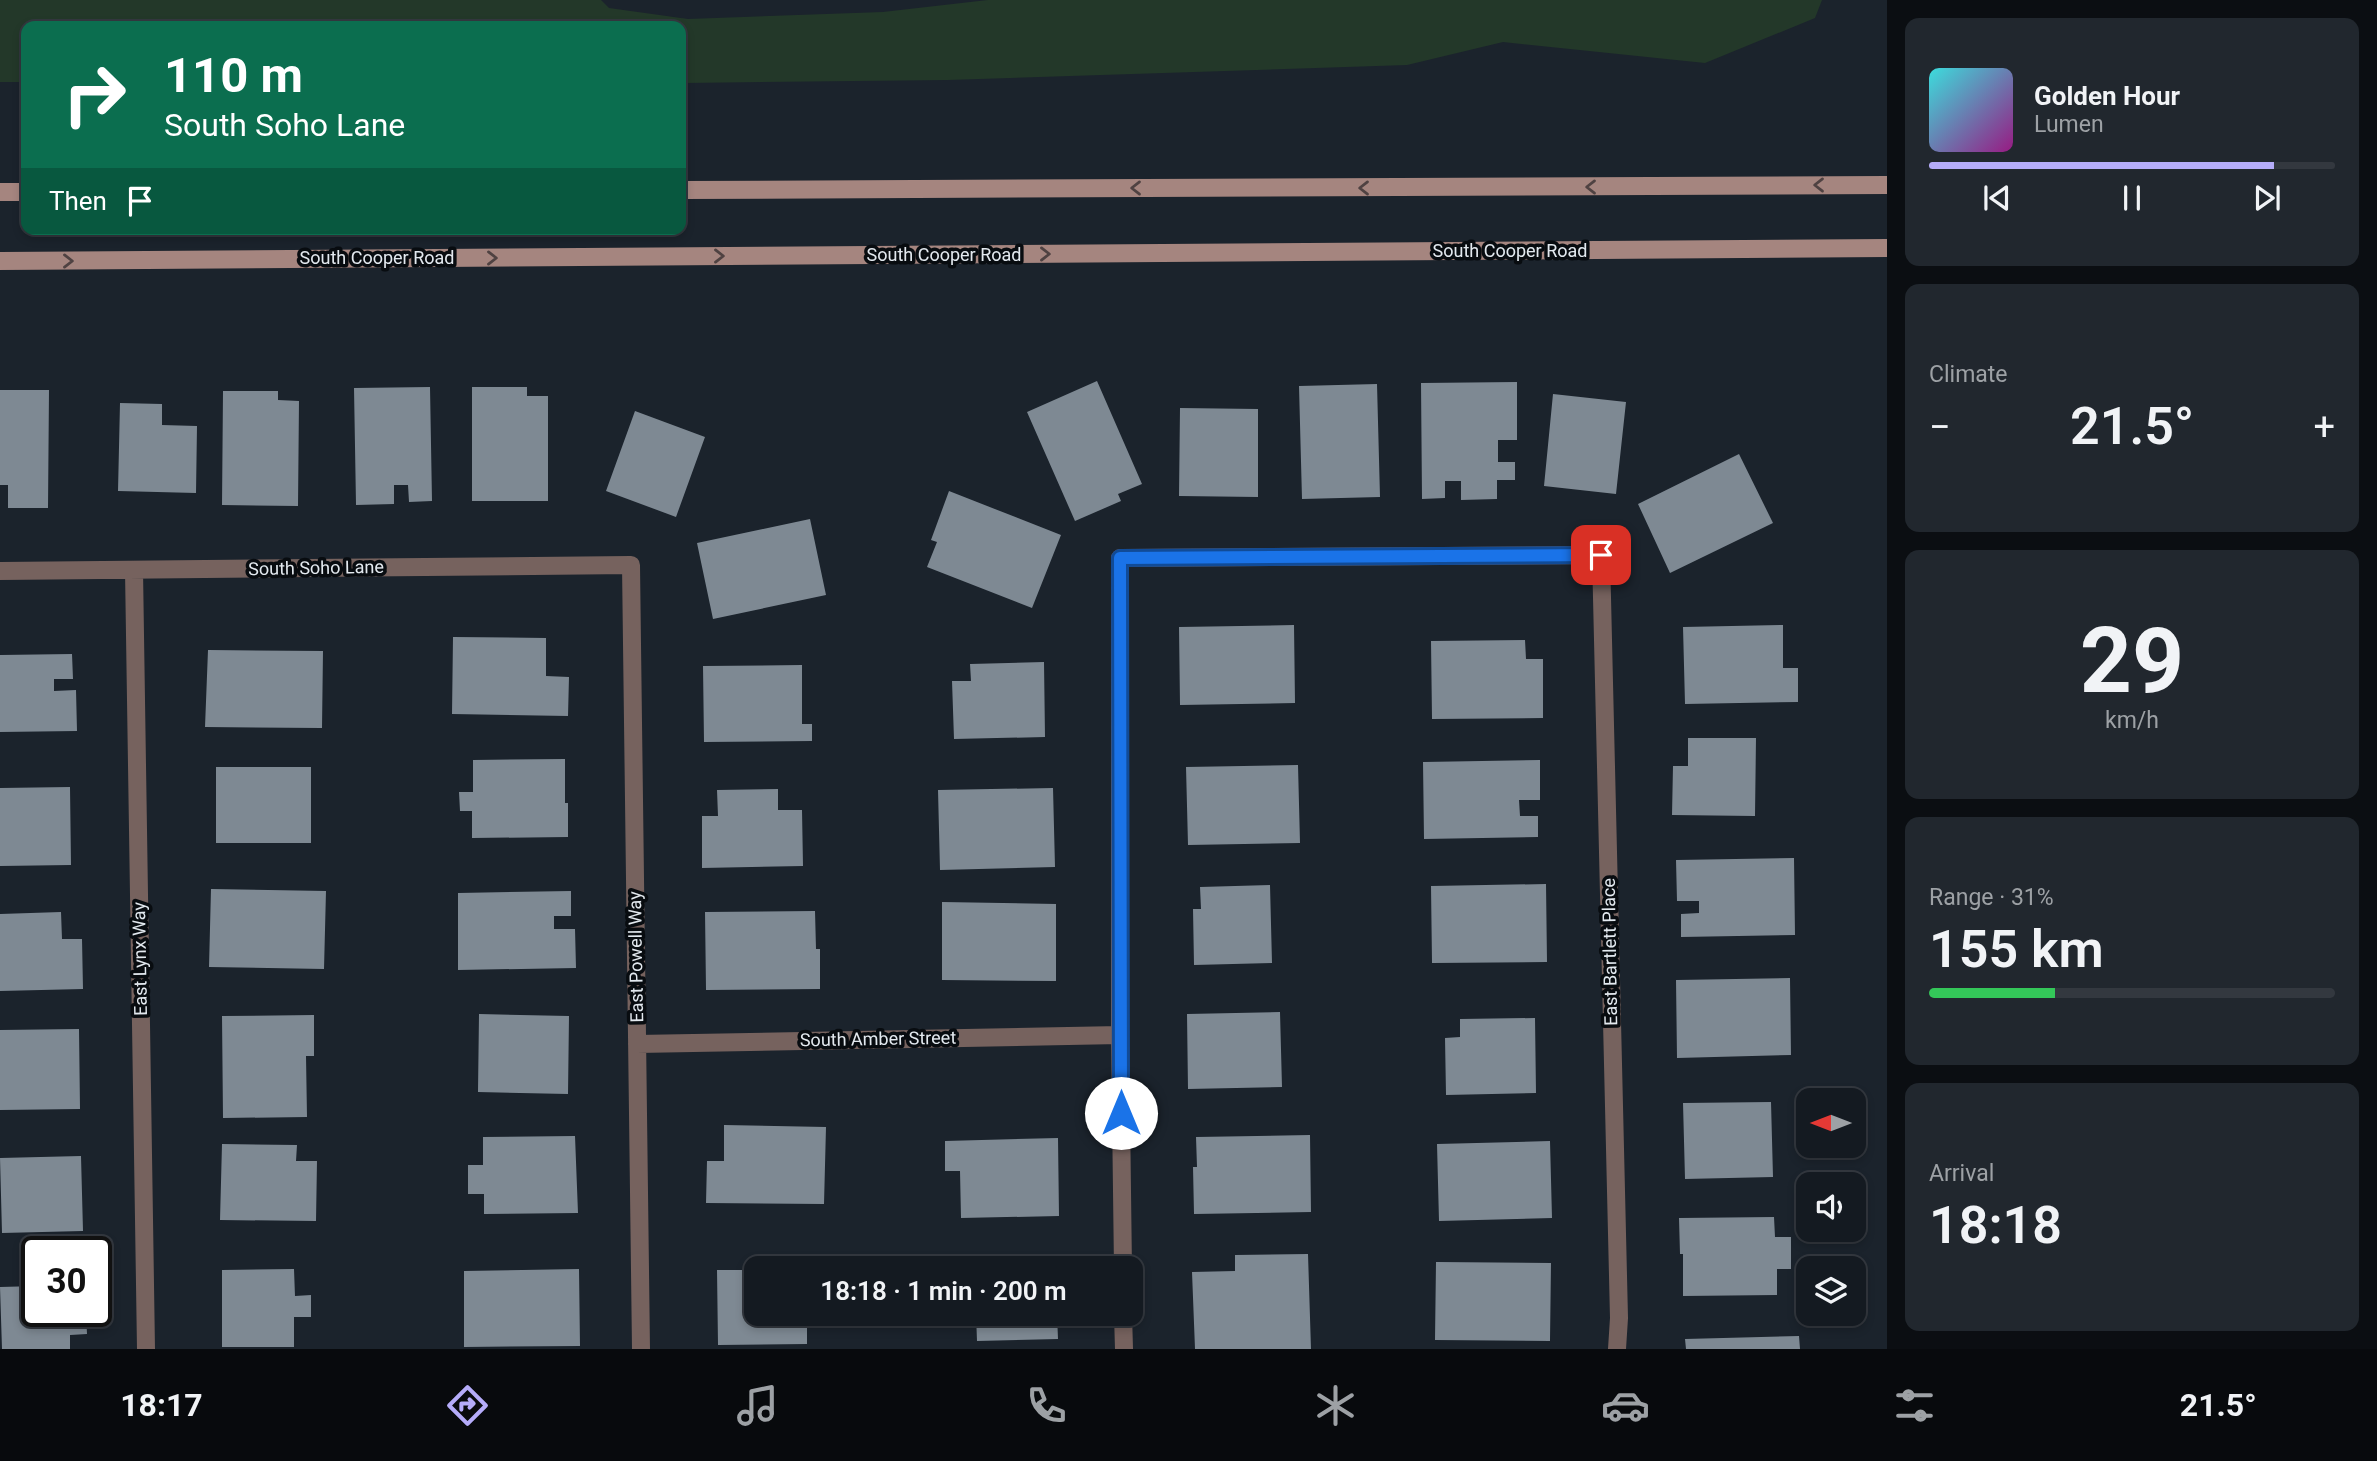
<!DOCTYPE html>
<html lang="en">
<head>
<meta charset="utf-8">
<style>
	body { margin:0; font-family:Roboto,sans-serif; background:#21272e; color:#f1f3f6; height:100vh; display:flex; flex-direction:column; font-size:26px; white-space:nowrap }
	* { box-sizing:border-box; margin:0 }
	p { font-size:23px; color:#9da1a5 }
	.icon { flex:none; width:38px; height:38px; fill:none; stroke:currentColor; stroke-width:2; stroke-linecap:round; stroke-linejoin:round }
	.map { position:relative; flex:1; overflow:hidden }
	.drawer { display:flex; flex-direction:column; gap:18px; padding:18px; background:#0b0e12; width:490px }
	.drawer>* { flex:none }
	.top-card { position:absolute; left:21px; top:21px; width:665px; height:214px; border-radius:14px; box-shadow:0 4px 10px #0003,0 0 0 2px #33383f; background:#0b6e4f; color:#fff; overflow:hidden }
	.needle { width:46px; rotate:270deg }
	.controls { position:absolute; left:1796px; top:1088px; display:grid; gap:14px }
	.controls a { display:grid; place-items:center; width:70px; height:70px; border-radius:14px; background:#141a21; box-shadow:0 4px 10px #0003,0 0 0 2px #33383f; font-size:35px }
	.speed { position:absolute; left:21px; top:1236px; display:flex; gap:14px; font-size:35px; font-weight:700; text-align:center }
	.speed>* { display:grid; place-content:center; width:91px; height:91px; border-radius:50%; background:#141a21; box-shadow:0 4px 10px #0003,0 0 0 2px #33383f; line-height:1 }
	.speed .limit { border:4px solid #111; border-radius:10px; background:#fff; color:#111 }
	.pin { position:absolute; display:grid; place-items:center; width:60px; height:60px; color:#fff; margin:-30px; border-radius:14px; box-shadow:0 4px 10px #0006 }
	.me { position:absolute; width:77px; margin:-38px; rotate:0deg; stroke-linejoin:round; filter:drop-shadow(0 0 5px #0008) }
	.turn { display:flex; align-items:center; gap:24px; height:147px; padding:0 28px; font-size:32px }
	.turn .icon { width:91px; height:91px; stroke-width:2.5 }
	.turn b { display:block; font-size:49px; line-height:60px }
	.then { display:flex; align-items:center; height:66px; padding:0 28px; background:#0003; gap:14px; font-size:26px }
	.big { font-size:52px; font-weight:600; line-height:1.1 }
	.drawer .tile { flex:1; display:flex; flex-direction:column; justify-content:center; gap:10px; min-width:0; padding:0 24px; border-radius:14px; background:#21272e }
	.drawer .dial { align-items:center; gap:0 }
	.dial b { font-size:91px; line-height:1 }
	.song { display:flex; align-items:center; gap:21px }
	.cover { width:84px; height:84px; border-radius:10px; background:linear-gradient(135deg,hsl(180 70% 55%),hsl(310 70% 35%)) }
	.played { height:7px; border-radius:4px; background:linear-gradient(90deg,#b5acf9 85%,#33383f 85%) }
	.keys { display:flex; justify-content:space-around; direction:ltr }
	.heat { display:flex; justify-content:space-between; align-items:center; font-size:38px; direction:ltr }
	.charge { height:10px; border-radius:5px; background:linear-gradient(90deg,#34c759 31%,#33383f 0) }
	.trip { position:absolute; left:744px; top:1256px; width:399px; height:70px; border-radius:14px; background:#141a21; box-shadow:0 4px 10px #0003,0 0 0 2px #33383f; font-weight:600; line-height:70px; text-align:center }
	.tabs { display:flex; height:112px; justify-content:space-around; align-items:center; background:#080a0d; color:#9da1a5 }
	.tabs .icon { width:49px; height:49px }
	.tabs .on { color:#b5acf9 }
	.tabs b { font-size:32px; color:#f1f3f6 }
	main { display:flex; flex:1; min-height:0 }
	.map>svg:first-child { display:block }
	.green { fill:#233829 }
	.building { fill:#7e8993 }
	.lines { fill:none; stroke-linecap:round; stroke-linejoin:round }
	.street { stroke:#76625e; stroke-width:18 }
	.secondary { stroke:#a5857f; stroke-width:18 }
	.oneway { stroke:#4f4242 }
	.route-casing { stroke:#114b97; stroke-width:18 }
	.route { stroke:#1a73e8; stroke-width:12 }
	.labels { text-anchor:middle; stroke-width:7; stroke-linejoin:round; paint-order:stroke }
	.street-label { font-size:18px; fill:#e3e9ef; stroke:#080c10 }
</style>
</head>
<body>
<main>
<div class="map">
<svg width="1887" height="1349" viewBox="0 0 1887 1349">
	<rect width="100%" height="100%" fill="#1b232c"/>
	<!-- green -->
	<path class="green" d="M0,0H601L609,8L688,19L883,12L988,0H1822L1815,18L1705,63L1503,42L1407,65L948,80L684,83H681V26H26V82H0Z"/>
	<!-- building -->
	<path class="building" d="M1097,381L1142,484L1118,494L1121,501L1075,521L1027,412Z
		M1517,382V440H1498V462H1515V480H1497V499L1461,500V481H1445V498L1422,499L1421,383Z
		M1377,384L1380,497L1302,499L1299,386Z
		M430,387L432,501L409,502L408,485H394V504L356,505L354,388Z
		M472,387H527V396H548V501H472Z
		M0,390H49L48,508H8V485H0Z
		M223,391H278V400L299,401L298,506L222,505Z
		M1553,394L1626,402L1616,494L1544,486Z
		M120,403L162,404V425L197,426L196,493L118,491Z
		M1180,408L1258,409V497L1179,496Z
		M635,411L705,437L676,517L606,491Z
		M1739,454L1773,523L1670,573L1638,504Z
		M949,491L1061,535L1032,608L927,567L937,542L931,540Z
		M810,519L826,595L713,619L697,543Z
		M1294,625L1295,703L1180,705L1179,627Z
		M1783,625V668H1798V702L1685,704L1683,627Z
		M453,637L546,638V676L569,677L568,716L452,714Z
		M1525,640L1526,659H1543V718L1432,719L1431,641Z
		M208,650L323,651L322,728L205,727Z
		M72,654L73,679H54V691L76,690L77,731L0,732V655Z
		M1044,662L1045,737L954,739L952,681H971L970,664Z
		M802,665V724H812V741L704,742L703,666Z
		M1688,738H1756L1755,816L1672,815L1673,766H1688Z
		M565,759V803H568V837L472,838V811H460L459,792H473V760Z
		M1540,760V800H1519L1520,816H1538V837L1424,839L1423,762Z
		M1298,765L1300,843L1188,845L1186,767Z
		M216,767H311V843H216Z
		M70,787L71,865L0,866V788Z
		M1053,788L1055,867L940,870L938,790Z
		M778,789V810H802L803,866L702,868V816H718L717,790Z
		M1794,858L1795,935L1681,937V914L1699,913V901H1677L1676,860Z
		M1546,884L1547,962L1432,963L1431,886Z
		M1270,885L1272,963L1194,965L1193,909H1201L1200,887Z
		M211,889L326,891L324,969L209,967Z
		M571,891V916H554V929H575L576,968L458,970V893Z
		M942,902L1056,904V981L942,980Z
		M815,911L816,949H820V989L706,990L705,912Z
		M61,912L62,939H82L83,989L0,991V914Z
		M1790,978L1791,1055L1677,1058L1676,980Z
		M1280,1012L1282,1087L1188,1089L1187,1014Z
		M479,1014L569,1016L568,1094L478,1092Z
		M314,1015V1056H306L307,1117L223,1118L222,1016Z
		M1535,1018L1536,1093L1446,1095L1445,1038L1460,1037V1019Z
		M79,1029L80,1109L0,1110V1030Z
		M1771,1102L1773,1177L1685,1179L1683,1103Z
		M724,1125L826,1127L824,1204L706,1203L707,1161H724Z
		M1310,1135L1311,1212L1194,1214L1193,1167H1197L1196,1137Z
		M575,1136L578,1213L484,1214V1194H468V1165H483V1137Z
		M1058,1138L1059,1216L961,1218L960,1171H945V1141Z
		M1550,1141L1552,1218L1439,1221L1437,1144Z
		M222,1144L297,1145L296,1161H317L316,1221L220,1220Z
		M81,1156L83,1231L2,1233L0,1158Z
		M1774,1217L1775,1237H1791V1269H1777V1295L1683,1296V1254H1680L1679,1218Z
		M1308,1254L1311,1349H1195L1192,1272L1235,1271V1255Z
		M1436,1262L1551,1263L1550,1341L1435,1340Z
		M1056,1263L1057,1269H975V1264Z
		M294,1269L295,1296L311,1295V1317H294V1347H222V1270Z
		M579,1269L580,1346L464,1347V1271Z
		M717,1270H756V1314H807V1344L718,1345Z
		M37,1286V1311H86L87,1334L70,1335V1349H2L0,1287Z
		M976,1314H1057L1058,1339L977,1341Z
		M1799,1336L1800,1349H1686L1685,1339Z"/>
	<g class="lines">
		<!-- street -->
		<path class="street" d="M134,570L146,1349
			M0,571L631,565L641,1349
			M637,1044L1120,1035
			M1123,1269L1120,1035V558L1601,555L1619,1318L1617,1349
			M1123,1314L1124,1349"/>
		<!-- secondary -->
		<path class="secondary" d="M681,190L1887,185
			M0,192H26
			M0,261L1887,248"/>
	</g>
	<!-- one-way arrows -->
	<defs><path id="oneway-chevron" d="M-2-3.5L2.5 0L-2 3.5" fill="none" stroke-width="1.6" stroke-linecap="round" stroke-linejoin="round" transform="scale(1.75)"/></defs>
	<g class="oneway">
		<use href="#oneway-chevron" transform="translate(1819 185) rotate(180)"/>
		<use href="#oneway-chevron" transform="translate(1591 187) rotate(180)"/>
		<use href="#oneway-chevron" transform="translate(1136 188) rotate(180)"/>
		<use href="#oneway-chevron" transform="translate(1364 188) rotate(180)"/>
		<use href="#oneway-chevron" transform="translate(1045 254)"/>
		<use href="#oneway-chevron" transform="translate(719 256)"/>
		<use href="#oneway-chevron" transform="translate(492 258)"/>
		<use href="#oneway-chevron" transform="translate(68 261)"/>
	</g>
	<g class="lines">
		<defs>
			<path id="route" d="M1121,1113L1120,558L1601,555"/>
		</defs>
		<!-- route casing -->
		<use href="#route" class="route-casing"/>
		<!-- route -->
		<use href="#route" class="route"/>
	</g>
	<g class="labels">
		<!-- street labels -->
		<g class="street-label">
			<text x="1510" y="257">South Cooper Road</text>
			<text x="944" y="261">South Cooper Road</text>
			<text x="377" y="264">South Cooper Road</text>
			<text transform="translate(316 568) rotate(-1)" y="6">South Soho Lane</text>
			<text transform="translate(1610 952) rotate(-91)" y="6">East Bartlett Place</text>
			<text transform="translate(636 957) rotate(-91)" y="6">East Powell Way</text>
			<text transform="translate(140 959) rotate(-91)" y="6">East Lynx Way</text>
			<text transform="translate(878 1039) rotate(-1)" y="6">South Amber Street</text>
		</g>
	</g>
</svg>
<div class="controls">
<a><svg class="needle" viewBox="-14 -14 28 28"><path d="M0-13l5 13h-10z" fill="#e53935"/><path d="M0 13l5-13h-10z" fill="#9da1a5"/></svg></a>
<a><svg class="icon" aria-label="sound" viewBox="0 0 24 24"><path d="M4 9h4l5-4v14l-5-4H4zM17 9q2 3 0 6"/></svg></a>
<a><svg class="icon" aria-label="layers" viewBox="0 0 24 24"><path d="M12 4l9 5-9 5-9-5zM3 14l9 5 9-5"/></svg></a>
</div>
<div class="speed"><div class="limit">30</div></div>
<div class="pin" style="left:1601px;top:555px;background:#d93025"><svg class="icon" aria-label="arrive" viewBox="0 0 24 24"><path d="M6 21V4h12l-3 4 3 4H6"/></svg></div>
<svg class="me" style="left:1121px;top:1113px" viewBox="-20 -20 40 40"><circle r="19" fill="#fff"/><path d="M0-13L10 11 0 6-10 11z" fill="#1a73e8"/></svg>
<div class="trip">18:18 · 1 min · 200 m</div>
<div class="top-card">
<div class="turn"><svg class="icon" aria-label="right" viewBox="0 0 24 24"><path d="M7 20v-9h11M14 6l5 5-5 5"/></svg><div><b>110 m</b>South Soho Lane</div></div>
<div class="then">Then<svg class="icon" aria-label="arrive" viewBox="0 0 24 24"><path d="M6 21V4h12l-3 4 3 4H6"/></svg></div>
</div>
</div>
<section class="drawer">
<div class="tile">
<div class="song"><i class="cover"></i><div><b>Golden Hour</b><p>Lumen</p></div></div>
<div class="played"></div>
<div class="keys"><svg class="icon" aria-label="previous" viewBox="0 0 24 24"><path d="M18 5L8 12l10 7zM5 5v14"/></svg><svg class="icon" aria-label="pause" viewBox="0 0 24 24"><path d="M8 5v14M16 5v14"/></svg><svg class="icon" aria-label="next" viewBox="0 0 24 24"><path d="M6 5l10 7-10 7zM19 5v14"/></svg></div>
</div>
<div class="tile"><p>Climate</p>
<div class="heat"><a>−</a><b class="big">21.5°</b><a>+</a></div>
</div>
<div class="tile dial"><b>29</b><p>km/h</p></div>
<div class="tile"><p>Range · 31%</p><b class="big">155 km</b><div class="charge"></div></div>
<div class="tile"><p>Arrival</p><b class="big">18:18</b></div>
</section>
</main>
<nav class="tabs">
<b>18:17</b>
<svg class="icon on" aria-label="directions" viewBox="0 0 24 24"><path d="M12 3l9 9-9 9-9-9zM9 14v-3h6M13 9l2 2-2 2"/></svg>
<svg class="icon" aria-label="music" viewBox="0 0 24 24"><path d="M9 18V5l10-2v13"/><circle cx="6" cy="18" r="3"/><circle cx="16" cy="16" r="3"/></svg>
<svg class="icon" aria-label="phone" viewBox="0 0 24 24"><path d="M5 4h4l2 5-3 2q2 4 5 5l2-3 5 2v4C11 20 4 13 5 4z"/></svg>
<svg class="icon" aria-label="climate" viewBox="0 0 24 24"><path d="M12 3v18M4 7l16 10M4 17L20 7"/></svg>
<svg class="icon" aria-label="car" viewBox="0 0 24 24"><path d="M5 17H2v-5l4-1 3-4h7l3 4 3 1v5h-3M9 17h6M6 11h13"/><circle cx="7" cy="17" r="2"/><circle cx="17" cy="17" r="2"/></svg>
<svg class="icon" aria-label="filters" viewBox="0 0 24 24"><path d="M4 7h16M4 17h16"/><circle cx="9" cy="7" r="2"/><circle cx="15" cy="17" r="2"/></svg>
<b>21.5°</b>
</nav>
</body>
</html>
